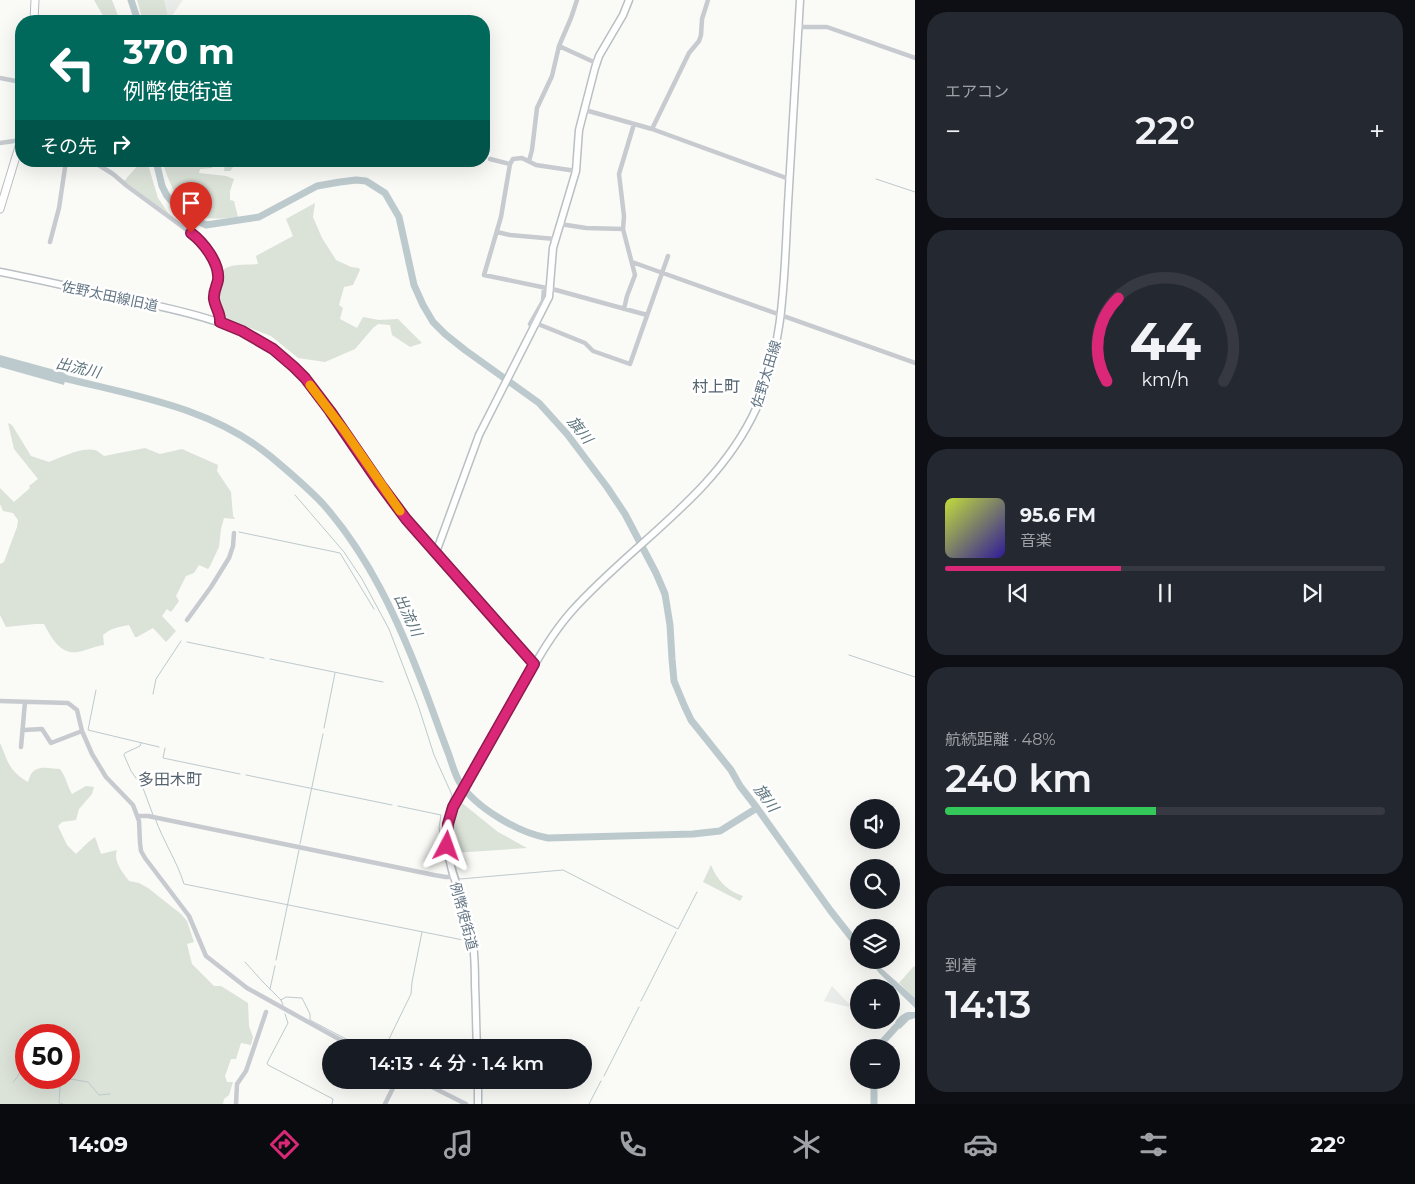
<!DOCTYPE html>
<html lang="ja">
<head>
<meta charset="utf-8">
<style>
	body { margin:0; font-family:Montserrat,"Noto Sans JP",sans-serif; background:#242831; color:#f1f3f6; height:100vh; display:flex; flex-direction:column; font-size:19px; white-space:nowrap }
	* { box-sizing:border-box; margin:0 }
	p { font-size:16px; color:#9ea1a6 }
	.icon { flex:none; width:28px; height:28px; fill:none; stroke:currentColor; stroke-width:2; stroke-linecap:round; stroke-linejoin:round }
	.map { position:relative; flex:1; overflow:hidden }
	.drawer { display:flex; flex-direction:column; gap:12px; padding:12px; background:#0d0f14; width:500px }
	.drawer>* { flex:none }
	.hud { position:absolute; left:15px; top:15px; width:475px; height:152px; border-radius:20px; box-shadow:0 5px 20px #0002; background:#00695c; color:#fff; overflow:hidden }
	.fabs { position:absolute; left:850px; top:799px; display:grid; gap:10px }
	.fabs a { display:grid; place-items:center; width:50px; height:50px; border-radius:50%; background:#171b24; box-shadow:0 5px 20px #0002; font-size:25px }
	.speed { position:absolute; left:15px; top:1024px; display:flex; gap:10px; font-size:25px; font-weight:700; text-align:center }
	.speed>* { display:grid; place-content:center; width:65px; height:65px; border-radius:50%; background:#171b24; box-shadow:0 5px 20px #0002; line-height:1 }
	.speed .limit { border:8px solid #d22; background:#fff; color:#111 }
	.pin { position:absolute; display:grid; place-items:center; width:42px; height:42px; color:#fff; margin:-51px -21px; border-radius:50% 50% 50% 0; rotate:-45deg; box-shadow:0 0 5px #0007 }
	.pin .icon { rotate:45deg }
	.me { position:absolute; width:55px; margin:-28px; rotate:4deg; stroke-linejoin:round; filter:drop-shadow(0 0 4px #0008) }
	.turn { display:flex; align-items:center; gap:18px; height:105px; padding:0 25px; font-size:22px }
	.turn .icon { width:65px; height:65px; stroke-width:2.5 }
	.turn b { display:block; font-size:35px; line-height:42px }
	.then { display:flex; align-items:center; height:48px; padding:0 25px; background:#0003; gap:10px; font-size:19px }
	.big { font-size:38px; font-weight:600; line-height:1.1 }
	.drawer .tile { flex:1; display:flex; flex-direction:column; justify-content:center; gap:8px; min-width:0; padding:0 18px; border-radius:20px; background:#242831 }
	.drawer .dial { align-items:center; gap:0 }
	.dial svg { height:130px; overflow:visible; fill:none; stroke:#363941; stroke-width:7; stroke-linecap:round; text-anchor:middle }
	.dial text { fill:#f1f3f6; stroke:none }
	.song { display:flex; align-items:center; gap:15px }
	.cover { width:60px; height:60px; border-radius:8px; background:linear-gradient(135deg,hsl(70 70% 55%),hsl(250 70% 35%)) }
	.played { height:5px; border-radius:2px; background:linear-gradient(90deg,#db2777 40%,#363941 40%) }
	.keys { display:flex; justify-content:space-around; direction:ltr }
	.heat { display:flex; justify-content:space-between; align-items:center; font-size:28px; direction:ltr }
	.charge { height:8px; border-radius:4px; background:linear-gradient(90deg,#34c759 48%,#363941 0) }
	.trip { position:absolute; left:322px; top:1039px; width:270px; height:50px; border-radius:25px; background:#171b24; box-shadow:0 5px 20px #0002; font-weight:600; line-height:50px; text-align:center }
	.dock { display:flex; height:80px; justify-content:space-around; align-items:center; background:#090b0e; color:#9ea1a6 }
	.dock .icon { width:35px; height:35px }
	.dock .selected { color:#db2777 }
	.dock b { font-size:22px; color:#f1f3f6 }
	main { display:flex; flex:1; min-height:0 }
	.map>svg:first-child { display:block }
	.built { fill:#eaecea }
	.green { fill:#dbe2d8; fill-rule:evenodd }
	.water { fill:#bdcacd }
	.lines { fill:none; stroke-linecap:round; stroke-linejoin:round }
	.stream { stroke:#bdcacd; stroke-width:1 }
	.river { stroke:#bdcacd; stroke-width:7 }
	.secondary-casing { stroke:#b9bfc3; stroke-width:9 }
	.primary-casing { stroke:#babec2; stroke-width:9 }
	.street { stroke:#c7cbcf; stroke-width:4.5 }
	.secondary { stroke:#fff; stroke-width:6 }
	.primary { stroke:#fff; stroke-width:7 }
	.route-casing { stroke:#8e194d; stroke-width:12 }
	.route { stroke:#db2777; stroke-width:9 }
	.slow { stroke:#f59e0b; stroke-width:9 }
	.labels { text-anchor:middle; stroke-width:5; stroke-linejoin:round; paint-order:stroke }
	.street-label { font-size:14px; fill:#637584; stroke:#fff }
	.water-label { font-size:15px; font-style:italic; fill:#5e757d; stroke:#fff }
	.quarter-label { font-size:16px; fill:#55636e; stroke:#fff }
</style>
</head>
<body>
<main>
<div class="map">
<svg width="915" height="1104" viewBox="0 0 915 1104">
	<rect width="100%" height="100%" fill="#fafaf7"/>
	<!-- built -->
	<path class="built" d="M164,0H183L169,20Z
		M832,986L850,1005L849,1007L824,1001Z"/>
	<!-- green -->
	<path class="green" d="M94,0H112L120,21H106Z
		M137,0H164L169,20L185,21H143Z
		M140,161H147L158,198L171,217L124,181L140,163Z
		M162,161H236L232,169L230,171H224L225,163L215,161L212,168L200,169L199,173L226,176L234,179L230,191V200L234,201L238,217C227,218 214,220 203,217C179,212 169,181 162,161Z
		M315,203L313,217L322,238L336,260L351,267L359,268L360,270L353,285L344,287L339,305L343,308L340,319L357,328L363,317L379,320L398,319L422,343L410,347L392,335L390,325L378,324L373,328L355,349L325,362L298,358L271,336L226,319C215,308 216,296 219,282C220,278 220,273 223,270C230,263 248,265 258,264L256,256L293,236L286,219Z
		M8,423L12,425L31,456L49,462C61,457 82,447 95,450C98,451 101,454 104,456L145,448L160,454L182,449L218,465L217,471L231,492L233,516L235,519L224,518L221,529L219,547L210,566L208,569L199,565L194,573L186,576L176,596L179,601L171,612L167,609L162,616L176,631L166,642L153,628L137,637H135L129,625C118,627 111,628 103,635L104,645C95,646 87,650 78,652C60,655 51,637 44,624H35L6,627L0,615V564L4,562L17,527L18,520L13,513L3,511L0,504V488L14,502L30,488L29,486L38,479L14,449Z
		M0,743C9,763 8,770 28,782C29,779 30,776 31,774C38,764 51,769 60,769C66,777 67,785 72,794L86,786L94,787L92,794L79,809L76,820L62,822L58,826L67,845L76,854C83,848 87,842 95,837L101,854L117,850C113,861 122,872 129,881L139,883L148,888L181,914L187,921L194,942L187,944L192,964L214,986H221L248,1003L249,1026L253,1037L251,1045L241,1043L236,1059H231L225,1076L227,1082H233L229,1095L224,1099L223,1104H0ZM26,1035H69V1078H26Z
		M462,803L498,832L527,848L452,853C450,836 454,818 462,803Z
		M711,865C717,880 727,891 743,896L740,901L703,882Z
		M914,966L915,967V998L899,983Z"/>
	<!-- water -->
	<path class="water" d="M0,355L55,370L67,372L64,385L0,367Z
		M869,960H872L915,998V1008L879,973Z
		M908,1012H915V1018L909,1020L900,1029L895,1023C896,1019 903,1013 908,1012Z"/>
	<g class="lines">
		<!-- stream -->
		<path class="stream" d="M876,179L915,192
			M295,495L344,552L362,579L389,629L418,705L434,755L452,795L446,811
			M239,532L340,553L374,609
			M187,642L264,658
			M849,655L915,677
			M270,659L383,682
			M96,690L88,730L159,747
			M153,694L156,679L181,641
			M324,728L335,673
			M141,743L140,746L125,753L124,755L131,771L143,788L153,815
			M165,748L163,758L240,774
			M246,775L392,805
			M398,806L441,815L439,828L448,869
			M155,818C163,841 177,861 184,884L468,941
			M452,828C451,846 453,861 459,878L460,879L563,870L678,929L697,892
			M300,844L323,734
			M276,960L299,850
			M245,962L263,982L281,1000L283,1005
			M270,989L275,966
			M281,1000L286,997L302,998L310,1014V1020L363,1048
			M641,1001L676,932
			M285,1014L288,1023L267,1063L268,1065L333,1099L332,1104
			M387,1048L389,1039L411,994L412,982L422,932
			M604,1076L639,1007
			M65,1078L88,1082L99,1095L110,1094
			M13,1082C19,1078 20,1068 25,1061
			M63,1104L59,1103L60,1087L64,1078
			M589,1104L601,1081"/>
		<!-- river -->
		<path class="river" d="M131,0L138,21
			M156,161L162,186L167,196L176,206L185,214L195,220L206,225L259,217L317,186L340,182L356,180L366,181L385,193L399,217L414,285L423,305L433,322L445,334L465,350L539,403L567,434L607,487L625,514L656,573L665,594L670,625L672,659L674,681L684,705L691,720L731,770L740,786L757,808L830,910L859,947
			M56,376C129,395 210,406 270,456C288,471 307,487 323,504C369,556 398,620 423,685C432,708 440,732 449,755C452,764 455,775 460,783C476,808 519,833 548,838L693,834L720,831L757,808
			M877,1048L896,1027
			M874,1104V1080"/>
		<defs>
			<path id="secondary" d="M0,272C37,279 74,288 111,296C175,310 245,319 295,368C320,392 339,423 358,452C376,478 394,504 414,529L534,664
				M434,552L438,547L479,435L549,297L553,248L576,171L579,130L595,68L599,56L623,15L629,0
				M477,1048C476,1027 476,1007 475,986C475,970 475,953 472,937C462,881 430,853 460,794C480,760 499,726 519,692C535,664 550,636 571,612C632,543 716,496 756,409C785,345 784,273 788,204C792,136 796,68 800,0
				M478,1080V1104"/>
			<path id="primary" d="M34,21L35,0
				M0,209L21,140"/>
		</defs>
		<!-- secondary casing -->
		<use href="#secondary" class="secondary-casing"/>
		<!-- primary casing -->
		<use href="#primary" class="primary-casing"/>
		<!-- street -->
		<path class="street" d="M798,27H827L915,58
			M559,46L596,63
			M0,78L21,82
			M585,110L652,129L789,179
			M652,129L689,53L699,41L701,35L702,19L708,0
			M0,143L21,140
			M490,159L510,164
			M88,161L97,164L113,174L127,186L191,233L202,243L212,259L218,274L214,296L215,306L220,317V322
			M529,161L532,150L537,108L552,76L559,46L571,18L577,0
			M576,171L536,165L522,158L513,159L510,164L501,217L484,275L556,290L647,315
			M560,224L586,228L623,229
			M497,232L510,235L555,239
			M50,242L59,208L66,161
			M632,262L915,363
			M624,309L627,296L635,275L623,229L624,216L619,174L634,124
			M530,324L543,301L544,288
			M538,324L585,343L593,351L630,364L668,256
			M187,620L211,587L229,558L233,546L234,533
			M0,701L68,703L77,710L82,731L92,754L106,777L133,805L139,821L140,843L141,851L145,858L189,916L206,956L247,988L355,1048
			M24,730L42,729L51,743L82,731
			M21,747L25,702
			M138,816H148L434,875L446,877H454
			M418,1080L466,1104
			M236,1104L237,1084L246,1071L266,1012
			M385,1104L397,1080"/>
		<!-- secondary -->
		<use href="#secondary" class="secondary"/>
		<!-- primary -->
		<use href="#primary" class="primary"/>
	</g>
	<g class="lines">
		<defs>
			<path id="route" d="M191,233C203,242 220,263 218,280C217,286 213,292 214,299C215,307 221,314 220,322L242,331L273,349L294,367L305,378L330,411L380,484L406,519L534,664L453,807L448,824L447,846"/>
		</defs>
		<!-- route casing -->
		<use href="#route" class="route-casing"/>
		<!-- route -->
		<use href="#route" class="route"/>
		<!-- slow -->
		<path class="slow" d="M310,385L344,430L400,511"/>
	</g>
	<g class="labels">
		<!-- street labels -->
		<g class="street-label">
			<text transform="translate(110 296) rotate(12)" y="5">佐野太田線旧道</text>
			<text transform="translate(766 374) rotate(-73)" y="5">佐野太田線</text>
			<text transform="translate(464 916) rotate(75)" y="5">例幣使街道</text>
		</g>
		<!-- water labels -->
		<g class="water-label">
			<text transform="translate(78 368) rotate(13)" y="5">出流川</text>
			<text transform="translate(580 430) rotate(52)" y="5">旗川</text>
			<text transform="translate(408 615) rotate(65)" y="5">出流川</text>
			<text transform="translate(766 798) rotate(54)" y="5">旗川</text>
		</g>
		<!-- quarter labels -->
		<g class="quarter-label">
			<text x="716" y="392">村上町</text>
			<text x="170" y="785">多田木町</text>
		</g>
	</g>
</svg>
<div class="fabs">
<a><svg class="icon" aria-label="sound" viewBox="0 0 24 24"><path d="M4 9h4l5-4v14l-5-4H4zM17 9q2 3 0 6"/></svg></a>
<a><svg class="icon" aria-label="search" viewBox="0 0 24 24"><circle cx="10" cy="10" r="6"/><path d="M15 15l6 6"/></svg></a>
<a><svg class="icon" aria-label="layers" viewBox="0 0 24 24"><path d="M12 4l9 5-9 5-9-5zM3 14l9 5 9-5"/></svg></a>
<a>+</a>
<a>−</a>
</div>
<div class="speed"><div class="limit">50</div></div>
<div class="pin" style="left:191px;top:233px;background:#d93025"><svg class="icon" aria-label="arrive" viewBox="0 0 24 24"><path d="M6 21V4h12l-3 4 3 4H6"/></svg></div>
<svg class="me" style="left:447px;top:846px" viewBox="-20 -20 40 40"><path d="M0-17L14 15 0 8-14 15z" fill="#db2777" stroke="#fff" stroke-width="4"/></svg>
<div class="trip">14:13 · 4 分 · 1.4 km</div>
<div class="hud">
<div class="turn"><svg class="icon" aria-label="left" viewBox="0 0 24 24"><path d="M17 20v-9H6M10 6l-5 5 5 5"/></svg><div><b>370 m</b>例幣使街道</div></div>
<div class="then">その先<svg class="icon" aria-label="right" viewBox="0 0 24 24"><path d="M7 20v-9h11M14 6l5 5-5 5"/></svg></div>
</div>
</div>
<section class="drawer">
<div class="tile"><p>エアコン</p>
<div class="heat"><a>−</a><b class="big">22°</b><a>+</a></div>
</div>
<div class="tile dial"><svg viewBox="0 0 100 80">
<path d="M14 69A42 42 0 1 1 86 69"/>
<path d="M14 69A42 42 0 0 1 21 18" stroke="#db2777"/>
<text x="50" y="56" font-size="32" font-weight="700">44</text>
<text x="50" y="72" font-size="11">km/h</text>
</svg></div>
<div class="tile">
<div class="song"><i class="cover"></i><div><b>95.6 FM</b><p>音楽</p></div></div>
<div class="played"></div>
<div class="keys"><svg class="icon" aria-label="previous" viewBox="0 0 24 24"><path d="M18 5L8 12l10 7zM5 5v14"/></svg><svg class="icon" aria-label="pause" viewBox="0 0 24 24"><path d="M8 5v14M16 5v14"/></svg><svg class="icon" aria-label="next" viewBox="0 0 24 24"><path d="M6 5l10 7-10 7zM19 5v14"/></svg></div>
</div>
<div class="tile"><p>航続距離 · 48%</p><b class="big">240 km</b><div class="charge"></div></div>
<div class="tile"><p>到着</p><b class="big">14:13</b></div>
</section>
</main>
<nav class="dock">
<b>14:09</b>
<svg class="icon selected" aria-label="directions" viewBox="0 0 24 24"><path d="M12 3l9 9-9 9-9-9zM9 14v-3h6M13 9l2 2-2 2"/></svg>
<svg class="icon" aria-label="music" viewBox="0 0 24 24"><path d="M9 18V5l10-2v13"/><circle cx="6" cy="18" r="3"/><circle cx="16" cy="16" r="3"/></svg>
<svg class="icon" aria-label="phone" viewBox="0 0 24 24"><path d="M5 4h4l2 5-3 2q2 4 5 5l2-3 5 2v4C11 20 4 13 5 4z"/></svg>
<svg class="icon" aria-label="climate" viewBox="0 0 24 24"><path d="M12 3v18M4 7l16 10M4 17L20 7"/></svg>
<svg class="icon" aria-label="car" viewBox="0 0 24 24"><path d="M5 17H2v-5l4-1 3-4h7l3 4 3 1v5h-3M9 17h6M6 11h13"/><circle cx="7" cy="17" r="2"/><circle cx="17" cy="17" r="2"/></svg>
<svg class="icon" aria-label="filters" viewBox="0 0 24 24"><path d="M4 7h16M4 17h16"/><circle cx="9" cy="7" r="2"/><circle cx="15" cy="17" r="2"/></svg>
<b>22°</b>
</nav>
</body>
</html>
